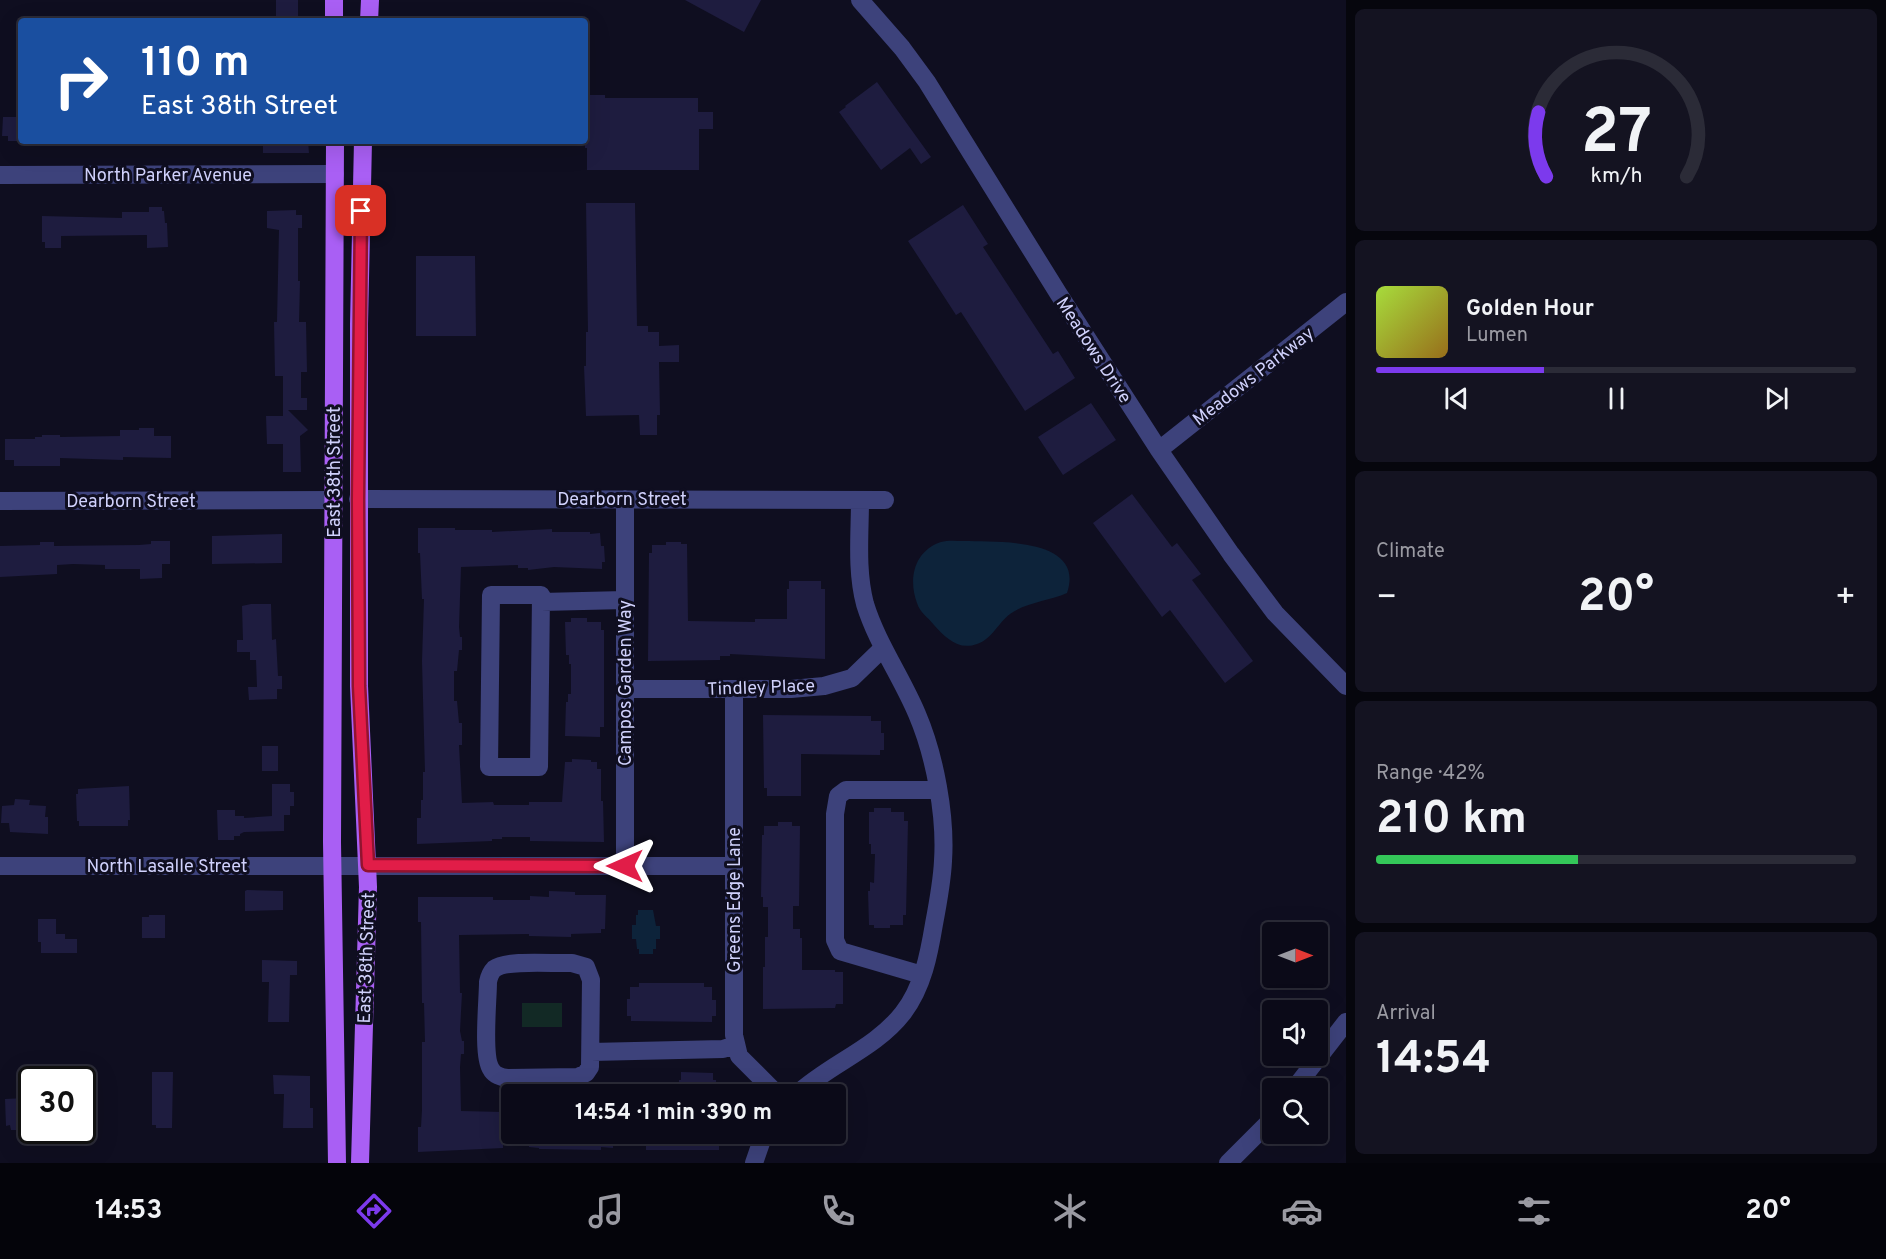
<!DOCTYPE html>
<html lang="en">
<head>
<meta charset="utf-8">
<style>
	body { margin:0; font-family:Overpass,sans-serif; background:#141321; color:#f1f3f6; height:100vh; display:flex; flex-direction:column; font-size:22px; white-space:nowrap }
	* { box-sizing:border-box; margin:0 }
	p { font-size:20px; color:#9a9aa2 }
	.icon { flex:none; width:33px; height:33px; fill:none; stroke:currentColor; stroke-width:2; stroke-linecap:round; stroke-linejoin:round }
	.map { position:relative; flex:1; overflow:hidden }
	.side { display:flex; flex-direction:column; gap:9px; padding:9px; background:#06060d; width:540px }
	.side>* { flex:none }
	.banner { position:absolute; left:18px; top:18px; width:570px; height:126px; border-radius:6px; box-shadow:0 6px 24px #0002,0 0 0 2px #2b2b37; background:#1a4fa0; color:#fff; overflow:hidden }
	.needle { width:39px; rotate:90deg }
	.buttons { position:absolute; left:1262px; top:922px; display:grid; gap:12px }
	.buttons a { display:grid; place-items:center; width:66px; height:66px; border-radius:6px; background:#0b0a18; box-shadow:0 6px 24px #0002,0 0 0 2px #2b2b37; font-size:30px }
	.speed { position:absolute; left:18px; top:1066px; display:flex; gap:12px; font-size:30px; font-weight:700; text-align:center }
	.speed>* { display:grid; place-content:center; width:78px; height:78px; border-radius:50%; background:#0b0a18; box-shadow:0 6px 24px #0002,0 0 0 2px #2b2b37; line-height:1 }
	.speed .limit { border:3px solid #111; border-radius:9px; background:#fff; color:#111 }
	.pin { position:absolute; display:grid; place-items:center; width:51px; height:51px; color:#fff; margin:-26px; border-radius:12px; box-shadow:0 3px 9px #0006 }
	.me { position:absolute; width:66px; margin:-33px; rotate:270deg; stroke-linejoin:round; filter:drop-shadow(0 0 4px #0008) }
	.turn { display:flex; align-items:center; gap:21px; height:126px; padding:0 24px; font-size:27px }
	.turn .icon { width:78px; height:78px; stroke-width:2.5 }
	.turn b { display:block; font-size:42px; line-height:51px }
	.big { font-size:45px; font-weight:700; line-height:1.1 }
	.side .widget { flex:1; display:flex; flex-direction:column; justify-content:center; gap:9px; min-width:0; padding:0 21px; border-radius:9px; background:#141321 }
	.side .dial { align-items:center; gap:0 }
	.dial svg { height:156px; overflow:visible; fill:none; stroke:#2b2b37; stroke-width:7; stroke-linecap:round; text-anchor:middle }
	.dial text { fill:#f1f3f6; stroke:none }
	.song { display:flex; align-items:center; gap:18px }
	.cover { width:72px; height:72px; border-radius:9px; background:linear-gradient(135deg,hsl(80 70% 55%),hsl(40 70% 35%)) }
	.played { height:6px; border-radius:3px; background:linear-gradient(90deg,#7c3aed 35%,#2b2b37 35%) }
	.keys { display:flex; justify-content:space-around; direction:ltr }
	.heat { display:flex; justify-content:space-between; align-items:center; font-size:33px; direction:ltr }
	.charge { height:9px; border-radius:4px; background:linear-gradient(90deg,#34c759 42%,#2b2b37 0) }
	.trip { position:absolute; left:501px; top:1084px; width:345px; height:60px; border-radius:6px; background:#0b0a18; box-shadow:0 6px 24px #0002,0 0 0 2px #2b2b37; font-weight:700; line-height:60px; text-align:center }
	.tab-bar { display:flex; height:96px; justify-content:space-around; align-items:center; background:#04040a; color:#9a9aa2 }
	.tab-bar .icon { width:42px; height:42px }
	.tab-bar .current { color:#7c3aed }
	.tab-bar b { font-size:27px; color:#f1f3f6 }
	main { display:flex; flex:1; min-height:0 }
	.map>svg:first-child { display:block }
	.green { fill:#122925 }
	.water { fill:#0d233a }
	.building { fill:#1e1c3f }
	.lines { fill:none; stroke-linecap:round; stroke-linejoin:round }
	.minor { stroke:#3d427b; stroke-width:18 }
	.major { stroke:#a95ff4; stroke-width:18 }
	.route-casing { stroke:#92132f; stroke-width:15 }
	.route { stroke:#e11d48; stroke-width:10 }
	.labels { text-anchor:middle; stroke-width:6; stroke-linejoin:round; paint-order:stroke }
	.street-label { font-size:18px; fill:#d0d1fc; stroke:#0f0e20 }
</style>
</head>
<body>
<main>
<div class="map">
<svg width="1346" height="1163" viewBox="0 0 1346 1163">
	<rect width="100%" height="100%" fill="#0f0e20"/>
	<!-- green -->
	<path class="green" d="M522,1003H562V1027H522Z"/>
	<!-- water -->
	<path class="water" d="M964,541C996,542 1086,537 1067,593C1049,601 1027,602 1010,614C998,623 992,639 977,644C958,651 945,637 934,625C928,617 920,613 917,603C908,579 914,551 941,542C948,540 957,541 964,541Z
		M638,910H653L656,926H660V939H656V949H653V954H639V949H637L636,939H632V925H636V915H638Z"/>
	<!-- building -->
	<path class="building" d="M276,0H298V17H276Z
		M685,0H761L744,32Z
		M877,82L931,157L921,164L910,148L881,170L839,112L846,107L845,106Z
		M585,95H605V98H698V112H713V129H699V170H587V148H585Z
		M3,117H21V141H8V136H2Z
		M263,141H308L309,153H263Z
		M586,203H635L637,326H648V332H659V346L679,345V362H659L660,415H657V435H640L639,415L586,416L584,366H586V332H588Z
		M963,205L988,244L983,247L1053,354L1058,351L1075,378L1025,411L961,312L956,315L908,241Z
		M149,207H162V211H164L165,223H167L168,247L147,248V235L61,236V248H45V242H42V216L122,218V212H149Z
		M296,210V215H302V228H298V281H300L299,322H306L307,372H301V398H307V410H288L308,430L300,436L301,472H283V444H267L266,416H283V376H275L274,322H277L279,230L267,228V211Z
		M416,256H475L476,336H416Z
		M1091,403L1116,440L1063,475L1038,437Z
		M139,428H154V436H171V458L123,457V460L60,458V466H14V460H5V439H35V437H42V435H60V437L120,436V430H139Z
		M1132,494L1172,547L1177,543L1201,574L1192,580L1253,661L1225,683L1170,610L1162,617L1093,523Z
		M418,528H455V530H492V532L552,529V532H590V534L600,533L601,546H604L605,562H602V569L554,567L528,570V568H518V565L461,567L459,627L460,637H462V650H459L457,671H454V701H457L459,723H462V745H459L462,803L493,802L494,805H529V802H562L565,762H572V759L591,760V762H597V769H601V801H603L604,842L530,841V837H502V839H492V841L417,844V818H421V800H423V772H425L422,661L424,599H422L420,553H418Z
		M282,534V563L212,564V536Z
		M151,541H170V564H162V578L140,579V569H105V565L73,564L57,565V574L0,577V546L40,545V542H54V546L139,545L151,544Z
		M666,542H681V544H687L688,621L755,622V619H787V589H789V581H821V589H825V659L730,654V656H720V660L648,661L649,553H652V545H666Z
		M251,604H271L272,640L276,639L278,676H282V689H277V699L249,700L248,687H257L256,660H250V652H237V640H243L242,606Z
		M571,618H587V622H601V630H604V727H600V737L565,736L566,702H568V694H571V664H569V655H566L565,622H571Z
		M763,715L871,716V721H881V733H884V750H880V755L801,754V796H767V788H764Z
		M262,746H278V771H262Z
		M272,784H290V792H294V806H290V815H284V831L244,832L240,834V836H234V840H218L217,810H235V816H244V818L272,816Z
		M129,786L130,820H128V826H79V821H77L76,794H78V789Z
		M15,799L30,800L29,805L46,806L45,817H48V834L10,832L9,823H1L2,806L14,805Z
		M874,808H891V812H904V821H908L906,915H903V925H890V928H874V925H869L868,891H870V882L874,883L875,854H871V844H869V812H874Z
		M778,822H792V826H800L799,906H793V929H800V938H802V970H835V972H843V1004H836L835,1008L763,1009V967H765V937H768V907H763V897H761L762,835H764V826H778Z
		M247,890L283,891V910L245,911V891Z
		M549,891L575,892V895H606L605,929H601V933L571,934V937L529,936V934L459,935L460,993H462L460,1031L462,1041H464V1054H461L460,1067L461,1111L503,1112V1117H507V1136H503V1148L418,1152V1127H421L422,1110V1042H425L424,1003H422L421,922H418V897H493V900H530V896L549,897Z
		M149,915H165V938H142V917H149Z
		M38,919H56V934H65V939H77V953H41V942H38Z
		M262,960L297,961V975H290L289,1022H268L269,982H262Z
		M639,983H704V987H712V1000H716V1016H712V1022L631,1021V1016H627V999H630V987H639Z
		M58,1065H75V1079L58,1078Z
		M152,1072H173L172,1128H156V1125H152Z
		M681,1072L713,1073V1080H716V1095H679V1080H681Z
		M273,1075L310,1076V1108H313V1128H283L284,1094H274Z
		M26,1098L27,1125H23V1130H11L10,1125L6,1126L5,1099Z
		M529,1134H613V1148L601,1147V1150L539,1149V1148L529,1147Z
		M638,1134H719V1150H646V1146H638Z"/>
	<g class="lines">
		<!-- minor -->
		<path class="minor" d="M860,0L902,48L927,82L1058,293L1159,450L1231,554L1275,613L1346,686
			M0,175L335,174
			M1159,450L1346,302
			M358,499L885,500
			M625,499V866
			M0,501L334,500
			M491,595H541L539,767H489Z
			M541,602L625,600
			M625,689H791L824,686L852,678L883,648
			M734,689V1035L739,1056L778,1095
			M0,866H734
			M572,963L586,967L591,980L590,1067L586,1073L578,1077L507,1078C500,1077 494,1075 491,1069C482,1056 488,1000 488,982C489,977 490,973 494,969C507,959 554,964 572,963Z
			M922,975L840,951L835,940V814L838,796L846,790H937
			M591,1052L723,1049L735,1045
			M1294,1089L1346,1022
			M796,1095C829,1064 875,1049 903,1013C923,987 929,954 934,924C938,903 942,882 943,861C946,816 935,756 917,714C901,676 877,643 865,604C856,570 860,534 860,500
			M754,1163L764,1134
			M1228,1163L1272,1119"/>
		<!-- major -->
		<path class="major" d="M334,0V21
			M369,21L370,0
			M335,141L332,842L337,1163
			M360,1163L368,887L359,686V324L363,141"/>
	</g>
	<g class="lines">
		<defs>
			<path id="route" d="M361,211L358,500L359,686L368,865L625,866"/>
		</defs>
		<!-- route casing -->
		<use href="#route" class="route-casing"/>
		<!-- route -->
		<use href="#route" class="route"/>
	</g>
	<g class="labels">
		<!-- street labels -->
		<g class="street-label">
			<text x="168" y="181">North Parker Avenue</text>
			<text transform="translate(1094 350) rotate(57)" y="6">Meadows Drive</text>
			<text transform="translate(1253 376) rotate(-38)" y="6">Meadows Parkway</text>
			<text transform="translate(334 472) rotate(-90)" y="6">East 38th Street</text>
			<text x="622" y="505">Dearborn Street</text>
			<text x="131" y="507">Dearborn Street</text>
			<text transform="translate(625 683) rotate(-90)" y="6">Campos Garden Way</text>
			<text transform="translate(761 687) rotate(-2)" y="6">Tindley Place</text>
			<text x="167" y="872">North Lasalle Street</text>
			<text transform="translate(734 900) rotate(-90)" y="6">Greens Edge Lane</text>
			<text transform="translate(366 958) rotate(-88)" y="6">East 38th Street</text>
		</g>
	</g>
</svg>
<div class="buttons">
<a><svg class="needle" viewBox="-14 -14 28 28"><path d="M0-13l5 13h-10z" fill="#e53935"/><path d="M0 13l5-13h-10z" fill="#9a9aa2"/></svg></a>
<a><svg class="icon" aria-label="sound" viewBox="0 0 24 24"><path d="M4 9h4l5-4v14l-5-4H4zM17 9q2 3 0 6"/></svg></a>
<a><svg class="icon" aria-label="search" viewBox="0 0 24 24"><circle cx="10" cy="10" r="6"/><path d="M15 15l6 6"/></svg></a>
</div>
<div class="speed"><div class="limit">30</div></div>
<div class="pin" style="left:361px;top:211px;background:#d93025"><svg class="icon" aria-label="arrive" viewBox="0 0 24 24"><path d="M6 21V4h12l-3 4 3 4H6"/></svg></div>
<svg class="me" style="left:625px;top:866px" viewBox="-20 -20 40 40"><path d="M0-17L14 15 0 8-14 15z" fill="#e11d48" stroke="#fff" stroke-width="4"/></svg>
<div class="trip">14:54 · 1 min · 390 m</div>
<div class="banner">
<div class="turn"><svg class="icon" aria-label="right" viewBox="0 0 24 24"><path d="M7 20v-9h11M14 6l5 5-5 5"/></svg><div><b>110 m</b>East 38th Street</div></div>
</div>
</div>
<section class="side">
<div class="widget dial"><svg viewBox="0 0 100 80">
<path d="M14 69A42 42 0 1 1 86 69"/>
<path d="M14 69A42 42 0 0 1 10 36" stroke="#7c3aed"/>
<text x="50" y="56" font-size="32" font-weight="700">27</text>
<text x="50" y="72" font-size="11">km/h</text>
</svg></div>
<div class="widget">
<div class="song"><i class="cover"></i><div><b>Golden Hour</b><p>Lumen</p></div></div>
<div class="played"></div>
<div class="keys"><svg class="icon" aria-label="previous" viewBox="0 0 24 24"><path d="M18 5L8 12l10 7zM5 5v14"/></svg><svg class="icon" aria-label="pause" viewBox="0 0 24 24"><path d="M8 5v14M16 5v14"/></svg><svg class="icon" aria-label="next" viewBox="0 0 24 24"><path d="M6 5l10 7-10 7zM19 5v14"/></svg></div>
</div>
<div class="widget"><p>Climate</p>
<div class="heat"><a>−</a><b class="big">20°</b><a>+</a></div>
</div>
<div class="widget"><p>Range · 42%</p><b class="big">210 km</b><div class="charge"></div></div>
<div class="widget"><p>Arrival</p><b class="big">14:54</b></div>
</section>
</main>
<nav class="tab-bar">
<b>14:53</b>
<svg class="icon current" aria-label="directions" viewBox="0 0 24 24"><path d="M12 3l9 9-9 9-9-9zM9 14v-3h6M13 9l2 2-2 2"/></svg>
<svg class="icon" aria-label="music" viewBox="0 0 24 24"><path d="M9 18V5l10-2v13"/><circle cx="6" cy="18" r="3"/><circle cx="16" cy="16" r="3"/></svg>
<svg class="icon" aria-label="phone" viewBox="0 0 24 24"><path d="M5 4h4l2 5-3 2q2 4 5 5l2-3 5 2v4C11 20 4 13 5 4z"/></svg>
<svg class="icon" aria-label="climate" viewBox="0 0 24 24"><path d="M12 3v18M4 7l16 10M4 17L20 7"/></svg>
<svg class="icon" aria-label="car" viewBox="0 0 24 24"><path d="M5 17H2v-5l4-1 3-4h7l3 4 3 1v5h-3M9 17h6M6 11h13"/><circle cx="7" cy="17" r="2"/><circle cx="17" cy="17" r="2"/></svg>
<svg class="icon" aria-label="filters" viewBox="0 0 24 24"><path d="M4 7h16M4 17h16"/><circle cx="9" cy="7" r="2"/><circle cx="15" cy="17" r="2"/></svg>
<b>20°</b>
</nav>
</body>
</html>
